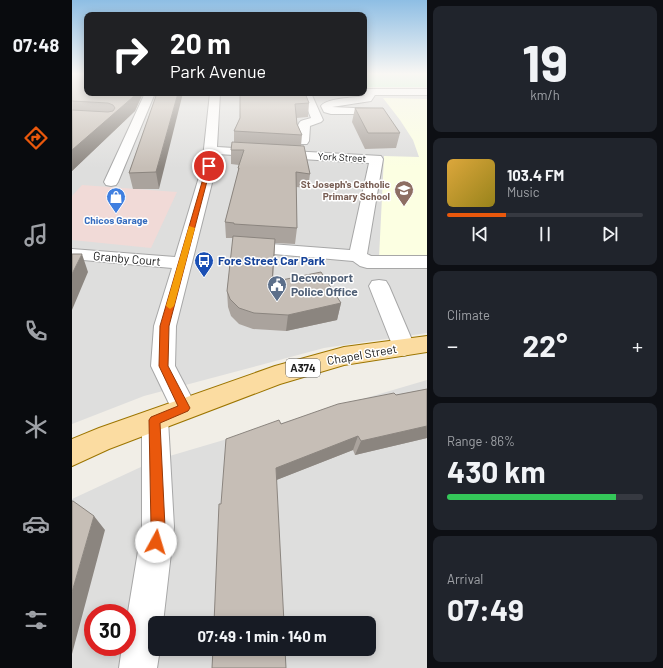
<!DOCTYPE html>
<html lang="en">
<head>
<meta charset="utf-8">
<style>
	body { margin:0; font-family:Barlow,sans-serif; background:#20242c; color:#f1f3f6; height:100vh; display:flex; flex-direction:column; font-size:15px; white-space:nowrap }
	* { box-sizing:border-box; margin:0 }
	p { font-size:13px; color:#9ea1a6 }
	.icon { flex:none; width:22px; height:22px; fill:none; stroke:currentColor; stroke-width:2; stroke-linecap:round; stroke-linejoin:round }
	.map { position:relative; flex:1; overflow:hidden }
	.details { display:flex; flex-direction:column; gap:6px; padding:6px; background:#0d0f14; width:236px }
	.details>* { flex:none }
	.banner { position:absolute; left:12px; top:12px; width:283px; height:84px; border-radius:8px; box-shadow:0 2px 10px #0003; background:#202124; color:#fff; overflow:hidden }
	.speed { position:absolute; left:12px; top:604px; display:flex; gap:8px; font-size:20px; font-weight:700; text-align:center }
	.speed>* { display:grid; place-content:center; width:52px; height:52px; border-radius:50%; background:#171b24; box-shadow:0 2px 10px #0003; line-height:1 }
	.speed .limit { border:6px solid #d22; background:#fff; color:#111 }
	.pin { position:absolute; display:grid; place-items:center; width:34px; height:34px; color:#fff; margin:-17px; border:2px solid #fff; border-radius:50%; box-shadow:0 1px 4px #0007 }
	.me { position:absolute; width:44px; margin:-22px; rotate:6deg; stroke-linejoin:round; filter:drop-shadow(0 0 3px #0008) }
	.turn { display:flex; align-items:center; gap:14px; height:84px; padding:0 20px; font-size:18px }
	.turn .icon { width:52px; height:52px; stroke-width:2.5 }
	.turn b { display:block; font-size:28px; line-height:34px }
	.big { font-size:30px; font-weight:700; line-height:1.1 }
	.details .tile { flex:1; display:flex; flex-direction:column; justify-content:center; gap:6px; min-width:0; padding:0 14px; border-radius:8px; background:#20242c }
	.details .dial { align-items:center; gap:0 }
	.dial b { font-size:52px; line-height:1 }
	.song { display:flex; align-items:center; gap:12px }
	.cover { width:48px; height:48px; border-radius:6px; background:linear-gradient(135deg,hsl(40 70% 55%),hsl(50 70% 35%)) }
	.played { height:4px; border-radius:2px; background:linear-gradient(90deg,#ea580c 30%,#363941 30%) }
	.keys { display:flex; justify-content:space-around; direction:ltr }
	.heat { display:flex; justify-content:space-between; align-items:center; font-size:22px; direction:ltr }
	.charge { height:6px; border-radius:3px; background:linear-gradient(90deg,#34c759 86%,#363941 0) }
	.trip { position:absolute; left:76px; top:616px; width:228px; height:40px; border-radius:8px; background:#171b24; box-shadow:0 2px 10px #0003; font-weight:700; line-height:40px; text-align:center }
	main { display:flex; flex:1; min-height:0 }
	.tabs { display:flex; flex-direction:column; width:72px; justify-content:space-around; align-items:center; background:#090b0e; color:#9ea1a6 }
	.tabs .icon { width:28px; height:28px }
	.tabs .current { color:#ea580c }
	.tabs b { font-size:18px; color:#f1f3f6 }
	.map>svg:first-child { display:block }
	.residential { fill:#dededd; fill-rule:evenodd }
	.commercial { fill:#f1dad7 }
	.education { fill:#fcffe2 }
	.park { fill:#c5f9ce }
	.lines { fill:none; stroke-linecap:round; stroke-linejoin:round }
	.minor-casing { stroke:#a7a7a7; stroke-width:2 }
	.major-casing { stroke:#9c7501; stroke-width:2 }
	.minor { fill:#fff; fill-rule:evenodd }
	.major { fill:#fbdca1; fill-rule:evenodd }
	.wall { fill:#aaa39d }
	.shaded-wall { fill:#8b857f }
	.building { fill:#c6beb6; stroke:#8b857f }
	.route { fill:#ea580c; stroke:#983908 }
	.slow { fill:#f59e0b }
	.labels { text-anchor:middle; stroke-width:3; stroke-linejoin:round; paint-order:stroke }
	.far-street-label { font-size:10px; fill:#202020; stroke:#fff }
	.far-education-label { font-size:10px; font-weight:bold; fill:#785e54; stroke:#fff; text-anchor:end }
	.far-shop-label { font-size:10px; font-weight:bold; fill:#366cbe; stroke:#fff }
	.shield { fill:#fff; stroke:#636363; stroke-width:1 }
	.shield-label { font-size:11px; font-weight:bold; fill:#202020 }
	.street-label { font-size:12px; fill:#202020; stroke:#fff }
	.transit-label { font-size:12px; font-weight:bold; fill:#164399; stroke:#fff; text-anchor:start }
	.service-label { font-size:12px; font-weight:bold; fill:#4e5e75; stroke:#fff; text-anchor:start }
</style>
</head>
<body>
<main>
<nav class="tabs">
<b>07:48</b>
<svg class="icon current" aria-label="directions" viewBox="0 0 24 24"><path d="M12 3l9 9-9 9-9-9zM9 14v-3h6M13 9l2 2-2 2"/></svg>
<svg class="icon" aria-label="music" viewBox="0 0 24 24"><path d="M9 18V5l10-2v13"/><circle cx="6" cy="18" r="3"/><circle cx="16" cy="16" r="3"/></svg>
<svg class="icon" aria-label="phone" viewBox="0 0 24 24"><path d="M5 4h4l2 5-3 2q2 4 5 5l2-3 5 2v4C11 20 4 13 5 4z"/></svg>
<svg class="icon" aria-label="climate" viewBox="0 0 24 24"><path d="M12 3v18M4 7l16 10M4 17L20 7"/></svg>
<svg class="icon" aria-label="car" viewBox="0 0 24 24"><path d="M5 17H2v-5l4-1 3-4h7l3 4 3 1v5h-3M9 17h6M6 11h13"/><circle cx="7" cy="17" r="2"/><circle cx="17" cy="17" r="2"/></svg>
<svg class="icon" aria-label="filters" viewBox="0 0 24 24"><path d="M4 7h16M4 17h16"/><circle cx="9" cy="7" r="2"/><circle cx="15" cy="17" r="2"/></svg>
</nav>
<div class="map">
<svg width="355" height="668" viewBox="0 0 355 668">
	<rect width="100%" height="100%" fill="#f1eee7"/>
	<!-- residential -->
	<path class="residential" d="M0,74L15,93H177L179,96H355V333L252,348L72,396L0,424Z
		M355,380V668H0V499L84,460ZM21,613H55V647H21ZM83,623H297V649H83Z"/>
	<!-- commercial -->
	<path class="commercial" d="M10,185L105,192L79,248L0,240V196Z"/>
	<!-- education -->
	<path class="education" d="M311,98L355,99V257L307,258L312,156L347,157L341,140L328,120Z"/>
	<!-- park -->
	<path class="park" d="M292,74H355V87H292Z"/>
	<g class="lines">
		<defs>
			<path id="minor" d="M292,89H355V95H303L299,101L260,107L304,109L305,111L304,113L300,114H259L252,112L249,106C255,98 281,98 292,96L293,95L288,93H292Z
				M73,93H83L46,182L44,185L39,186L34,185L32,182Z
				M138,93H148L145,147L309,156L311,159L295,254L299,256H355V268H295L288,266L281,261L167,251L164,247L167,243L173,242L278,250L297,163L145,154L144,167L104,326L103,366L125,408L121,416L112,419L103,416L79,366L82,326L100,268L0,259V249L103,257L130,167Z
				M229,93H239L251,120L249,122L238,126L237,141L235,144H227C224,139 224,124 229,121C231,120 236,119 239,118Z
				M307,280L314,281L317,286L343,347L340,353L332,356L324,353L321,347L297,286L300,281Z
				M83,409L92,412L96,420L102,527L91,623H83V649H88L85,668H47L50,647H55V618L70,527V420L74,412Z"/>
			<path id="major" d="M355,336V352L272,365L208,384L37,449L0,466V439L27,428L203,366L272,347Z"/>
		</defs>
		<!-- minor casing -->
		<use href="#minor" class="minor-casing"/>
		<!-- major casing -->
		<use href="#major" class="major-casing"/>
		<!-- minor -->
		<use href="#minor" class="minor"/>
		<!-- major -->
		<use href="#major" class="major"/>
	</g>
	<!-- wall -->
	<path class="wall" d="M0,74L15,93H71L63,111L0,171Z
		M85,93L87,189H61L57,173Z
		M168,93L237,103L236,117L224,118L225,124L230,135L229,146L238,174L236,188L224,187L225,228L223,244L203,243L201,282L269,303L265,320L214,331L181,329L167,324L159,316L156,307L155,291L161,238H154L153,222L166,173V168L167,165L159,164V150L162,143V131L168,118Z
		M283,108L328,133L324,148L293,149L280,122Z
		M355,389V438L283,455L281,450L204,480L149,504L209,424L324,395Z"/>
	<!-- shaded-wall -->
	<path class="shaded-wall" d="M63,93H71L63,111L0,171V150Z
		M106,93H111L87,189L84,172Z
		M10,254L16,272L0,310V274Z
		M269,303L265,320L214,331L216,315Z
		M355,426V438L283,455L289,441Z
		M286,436L281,450L202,481L204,468Z
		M22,516L33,530L0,654V592Z"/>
	<!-- building -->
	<path class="building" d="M2,74H15V93H63L61,97L0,150V110L36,112L41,111L43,108L41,105L36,103L0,101V76Z
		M85,93H106L84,172L57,173Z
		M168,93H233L237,103L223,104L225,124L230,135L162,131L168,118Z
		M283,108H311L328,133H296Z
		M160,142L232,146L238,174L224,172L225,228L162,224V223L153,222L167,168H166L172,150H159Z
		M161,236L203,239L200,282L249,272L269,303L216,315L182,313L167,308L158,299L155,291Z
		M0,254H10L0,274Z
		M355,389V426L289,441L286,436L204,468L212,623H142L147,504H149L154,439L207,420L209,424L266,404L322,393L324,395Z
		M0,501H1L22,516L0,592Z
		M141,649H213L214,668H140Z"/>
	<!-- sky -->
	<linearGradient id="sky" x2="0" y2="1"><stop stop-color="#8ebee4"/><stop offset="0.44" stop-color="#f9f7f4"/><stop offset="1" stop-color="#f9f7f4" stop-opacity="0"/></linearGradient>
	<rect width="355" height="168" fill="url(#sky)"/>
	<!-- route -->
	<path class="route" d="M135,165L139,166L97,326L96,366L118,408L116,411L88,423L93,527L89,547L84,549L79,547L77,542L79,527L77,420L79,417L106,406L87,366L88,326Z"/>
	<!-- slow -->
	<path class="slow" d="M117,226L123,228L102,306L98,309L94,306Z"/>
	<!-- icons -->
	<defs>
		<symbol id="school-pin" viewBox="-11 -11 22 30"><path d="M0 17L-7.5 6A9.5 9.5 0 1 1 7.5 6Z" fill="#8d6e63" stroke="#fff"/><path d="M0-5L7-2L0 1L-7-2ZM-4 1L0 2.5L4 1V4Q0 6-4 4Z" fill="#fff"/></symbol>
		<symbol id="shop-pin" viewBox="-11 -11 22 30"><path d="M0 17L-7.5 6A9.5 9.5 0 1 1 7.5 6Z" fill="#3f7fe0" stroke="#fff"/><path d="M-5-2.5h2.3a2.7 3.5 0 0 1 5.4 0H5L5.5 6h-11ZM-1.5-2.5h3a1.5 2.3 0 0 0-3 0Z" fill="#fff"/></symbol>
		<symbol id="bus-pin" viewBox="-11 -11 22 30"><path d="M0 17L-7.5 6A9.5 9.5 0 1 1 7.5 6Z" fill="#1a4fb4" stroke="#fff"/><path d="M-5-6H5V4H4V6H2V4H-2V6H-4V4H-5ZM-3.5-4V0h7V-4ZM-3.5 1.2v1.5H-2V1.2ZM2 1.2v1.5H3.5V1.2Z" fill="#fff"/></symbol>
		<symbol id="civic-pin" viewBox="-11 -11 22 30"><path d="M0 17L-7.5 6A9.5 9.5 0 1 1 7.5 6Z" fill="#5c6f8a" stroke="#fff"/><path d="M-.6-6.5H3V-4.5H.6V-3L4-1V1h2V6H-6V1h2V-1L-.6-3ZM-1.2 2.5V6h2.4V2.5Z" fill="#fff"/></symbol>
	</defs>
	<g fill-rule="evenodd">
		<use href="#school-pin" x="321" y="179" width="22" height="30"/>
		<use href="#shop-pin" x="33" y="186" width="22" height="30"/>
		<use href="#bus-pin" x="121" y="250" width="22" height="30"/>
		<use href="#civic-pin" x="194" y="274" width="22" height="30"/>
	</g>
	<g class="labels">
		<!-- far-street labels -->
		<g class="far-street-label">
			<text transform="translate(270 157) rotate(3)" y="4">York Street</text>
		</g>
		<!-- far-education labels -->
		<g class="far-education-label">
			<text x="318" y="188">St Joseph's Catholic<tspan x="318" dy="12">Primary School</tspan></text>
		</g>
		<!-- far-shop labels -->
		<g class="far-shop-label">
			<text x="44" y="224">Chicos Garage</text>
		</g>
		<!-- shield labels -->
		<rect class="shield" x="214" y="359" width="34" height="18" rx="3"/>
		<g class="shield-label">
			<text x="231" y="372">A374</text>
		</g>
		<!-- street labels -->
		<g class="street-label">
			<text transform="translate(55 259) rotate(5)" y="4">Granby Court</text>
			<text transform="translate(290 355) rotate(-10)" y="4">Chapel Street</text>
		</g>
		<!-- transit labels -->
		<g class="transit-label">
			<text x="146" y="265">Fore Street Car Park</text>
		</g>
		<!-- service labels -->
		<g class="service-label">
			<text x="219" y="282">Decvonport<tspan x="219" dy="14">Police Office</tspan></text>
		</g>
	</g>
</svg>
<div class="speed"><div class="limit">30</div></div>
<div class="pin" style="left:137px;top:166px;background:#d93025"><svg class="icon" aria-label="arrive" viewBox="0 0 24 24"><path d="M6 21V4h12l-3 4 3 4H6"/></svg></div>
<svg class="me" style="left:84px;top:542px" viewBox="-20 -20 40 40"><circle r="19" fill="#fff"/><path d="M0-13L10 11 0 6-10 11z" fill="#ea580c"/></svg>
<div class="trip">07:49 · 1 min · 140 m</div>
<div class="banner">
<div class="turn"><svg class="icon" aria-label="right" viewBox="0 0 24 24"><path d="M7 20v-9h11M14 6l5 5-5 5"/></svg><div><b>20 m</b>Park Avenue</div></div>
</div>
</div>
<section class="details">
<div class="tile dial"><b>19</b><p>km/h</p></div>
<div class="tile">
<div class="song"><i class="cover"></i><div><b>103.4 FM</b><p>Music</p></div></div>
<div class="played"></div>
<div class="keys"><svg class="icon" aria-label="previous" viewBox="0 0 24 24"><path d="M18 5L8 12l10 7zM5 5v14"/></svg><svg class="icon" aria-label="pause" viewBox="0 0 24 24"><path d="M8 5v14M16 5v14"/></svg><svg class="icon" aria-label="next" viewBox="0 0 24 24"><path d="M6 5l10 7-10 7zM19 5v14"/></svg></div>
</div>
<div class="tile"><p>Climate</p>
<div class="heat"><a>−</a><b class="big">22°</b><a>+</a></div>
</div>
<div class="tile"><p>Range · 86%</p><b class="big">430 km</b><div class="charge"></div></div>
<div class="tile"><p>Arrival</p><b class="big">07:49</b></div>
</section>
</main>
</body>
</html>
